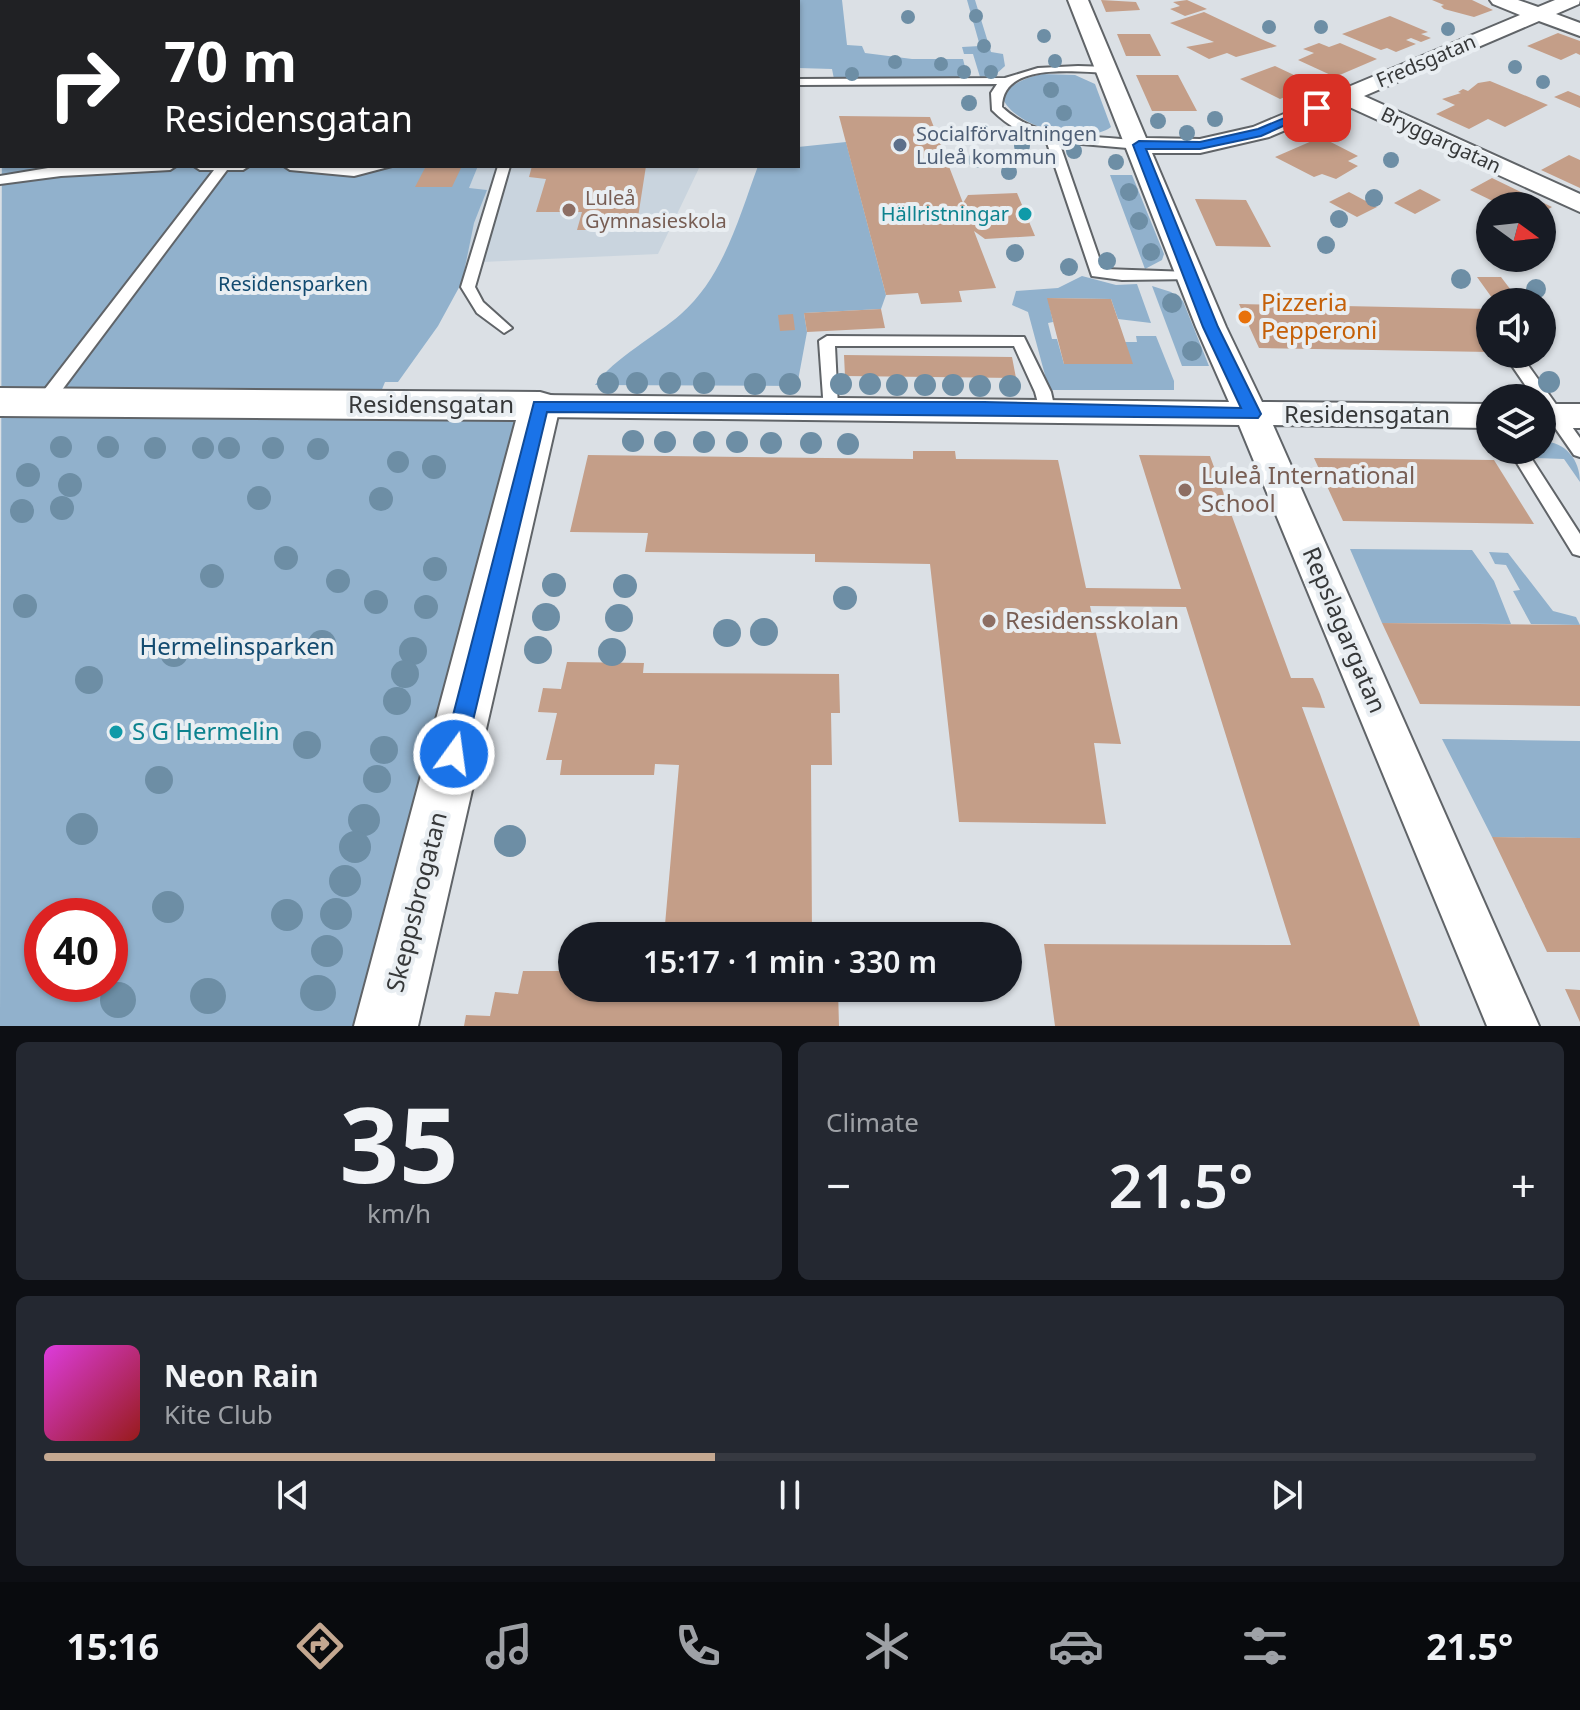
<!DOCTYPE html>
<html lang="en">
<head>
<meta charset="utf-8">
<style>
	body { margin:0; font-family:"Noto Sans",sans-serif; background:#242831; color:#f1f3f6; height:100vh; display:flex; flex-direction:column; font-size:30px; white-space:nowrap }
	* { box-sizing:border-box; margin:0 }
	p { font-size:26px; color:#9ea1a6 }
	.icon { flex:none; width:44px; height:44px; fill:none; stroke:currentColor; stroke-width:2; stroke-linecap:round; stroke-linejoin:round }
	.map { position:relative; height:1026px; overflow:hidden }
	.side { display:flex; flex-direction:column; gap:16px; padding:16px; background:#0d0f14; flex:1 }
	.side>* { flex:none }
	.banner { position:absolute; left:0px; top:0px; width:800px; height:168px; box-shadow:0 2px 6px #0004; background:#202124; color:#fff; overflow:hidden }
	.needle { width:52px; rotate:105deg }
	.tools { position:absolute; left:1476px; top:192px; display:grid; gap:16px }
	.tools a { display:grid; place-items:center; width:80px; height:80px; border-radius:50%; background:#171b24; box-shadow:0 2px 6px #0004; font-size:40px }
	.speed { position:absolute; left:24px; top:898px; display:flex; gap:16px; font-size:40px; font-weight:700; text-align:center }
	.speed>* { display:grid; place-content:center; width:104px; height:104px; border-radius:50%; background:#171b24; box-shadow:0 2px 6px #0004; line-height:1 }
	.speed .limit { border:12px solid #d22; background:#fff; color:#111 }
	.pin { position:absolute; display:grid; place-items:center; width:68px; height:68px; color:#fff; margin:-34px; border-radius:16px; box-shadow:0 4px 12px #0006 }
	.me { position:absolute; width:88px; margin:-44px; rotate:14deg; stroke-linejoin:round; filter:drop-shadow(0 0 6px #0008) }
	.turn { display:flex; align-items:center; gap:28px; height:168px; padding:0 32px; font-size:36px }
	.turn .icon { width:104px; height:104px; stroke-width:2.5 }
	.turn b { display:block; font-size:56px; line-height:68px }
	.big { font-size:60px; font-weight:600; line-height:1.1 }
	.side .tile { flex:1; display:flex; flex-direction:column; justify-content:center; gap:12px; min-width:0; padding:0 28px; border-radius:12px; background:#242831 }
	.side .dial { align-items:center; gap:0 }
	.dial b { font-size:104px; line-height:1 }
	.song { display:flex; align-items:center; gap:24px }
	.cover { width:96px; height:96px; border-radius:12px; background:linear-gradient(135deg,hsl(300 70% 55%),hsl(0 70% 35%)) }
	.played { height:8px; border-radius:4px; background:linear-gradient(90deg,#c4a891 45%,#363941 45%) }
	.keys { display:flex; justify-content:space-around; direction:ltr }
	.heat { display:flex; justify-content:space-between; align-items:center; font-size:44px; direction:ltr }
	.side .tiles { flex:1; display:grid; gap:16px; grid-template-columns:1fr 1fr }
	.tile:last-child { grid-column:span 2 }
	.trip { position:absolute; left:558px; top:922px; width:464px; height:80px; border-radius:40px; background:#171b24; box-shadow:0 2px 6px #0004; font-weight:600; line-height:80px; text-align:center }
	.tab-bar { display:flex; height:128px; justify-content:space-around; align-items:center; background:#090b0e; color:#9ea1a6 }
	.tab-bar .icon { width:56px; height:56px }
	.tab-bar .current { color:#c4a891 }
	.tab-bar b { font-size:36px; color:#f1f3f6 }
	.map>svg:first-child { display:block }
	.built { fill:#c9d4de }
	.green { fill:#91b1cc; fill-rule:evenodd }
	.building { fill:#c49e88 }
	.lines { fill:none; stroke-linecap:round; stroke-linejoin:round }
	.service-casing { stroke:#606468; stroke-width:4 }
	.minor-casing { stroke:#606468; stroke-width:4 }
	.tertiary-casing { stroke:#606468; stroke-width:4 }
	.service { fill:#fff; fill-rule:evenodd }
	.minor { fill:#fff; fill-rule:evenodd }
	.tertiary { fill:#fff; fill-rule:evenodd }
	.tree { fill:#6d8ea5 }
	.route { fill:#1a73e8; stroke:#114b97; stroke-width:2 }
	.service-dot { fill:#5c6f8a; stroke:#e9eef2; stroke-width:3 }
	.education-dot { fill:#8d6e63; stroke:#e9eef2; stroke-width:3 }
	.culture-dot { fill:#0f9aa8; stroke:#e9eef2; stroke-width:3 }
	.food-dot { fill:#e8710a; stroke:#e9eef2; stroke-width:3 }
	.labels { text-anchor:middle; stroke-width:8; stroke-linejoin:round; paint-order:stroke }
	.far-street-label { font-size:20px; fill:#363839; stroke:#e9eef2 }
	.far-service-label { font-size:20px; fill:#4e5e75; stroke:#e9eef2; text-anchor:start }
	.far-education-label { font-size:20px; fill:#785e54; stroke:#e9eef2; text-anchor:start }
	.far-culture-label { font-size:20px; fill:#0d838f; stroke:#e9eef2; text-anchor:end }
	.far-park-label { font-size:20px; fill:#134b70; stroke:#e9eef2 }
	.food-label { font-size:24px; fill:#c56008; stroke:#e9eef2; text-anchor:start }
	.street-label { font-size:24px; fill:#363839; stroke:#e9eef2 }
	.education-label { font-size:24px; fill:#785e54; stroke:#e9eef2; text-anchor:start }
	.park-label { font-size:24px; fill:#134b70; stroke:#e9eef2 }
	.culture-label { font-size:24px; fill:#0d838f; stroke:#e9eef2; text-anchor:start }
</style>
</head>
<body>
<div class="map">
<svg width="1580" height="1026" viewBox="0 0 1580 1026">
	<rect width="100%" height="100%" fill="#dbe0e5"/>
	<!-- built -->
	<path class="built" d="M478,166H700L658,254L437,264Z"/>
	<!-- green -->
	<path class="green" d="M93,0H546L91,2Z
		M786,0H842L847,45L862,46L865,53L912,59H963L968,79H834L832,69L798,68V2Z
		M967,0H975L991,52L1003,54L1005,66L994,76L980,77L973,54H964L962,47L980,46Z
		M1042,74L1075,75L1095,84L1111,127C1086,146 1016,128 1003,99C1009,83 1026,78 1042,74Z
		M2,94V166H478L469,188L487,190L474,223L462,282L438,326L398,382H385L376,404L534,408L393,1026H0ZM42,916H110V984H42Z
		M846,142L886,295L881,309L804,313L807,332L797,386L595,385C614,358 656,336 681,314C724,276 739,217 758,166H798V147Z
		M1110,175H1132L1164,254L1162,260L1145,269Z
		M1082,276L1116,285L1137,284L1151,323L1118,319L1111,299L1048,298L1053,322L1048,323L1052,339H1057L1064,364H1132L1125,342H1137L1136,336H1156L1174,381V390H1049L1028,312L1012,305L1016,291L1058,288Z
		M1152,286L1171,292L1183,301L1209,366H1182Z
		M1542,441C1566,442 1580,460 1580,482L1564,459L1536,458L1530,450H1542Z
		M1350,549L1472,550L1494,581L1511,624L1382,623Z
		M1489,552L1508,553L1553,611L1576,617L1580,625L1531,624L1513,591L1520,590L1506,565L1495,564Z
		M1442,739L1580,741V838L1492,837Z"/>
	<!-- building -->
	<path class="building" d="M1101,0L1136,2L1140,10L1106,12Z
		M1187,0L1207,9L1185,16L1170,9L1180,6L1173,2Z
		M1432,0H1472L1493,10L1474,17L1444,9L1441,6L1444,5Z
		M1204,12L1261,39L1277,46L1236,57L1227,53L1209,59L1186,47L1214,42L1170,23Z
		M1390,16L1428,32L1421,34L1431,38L1421,42L1411,38L1406,40L1416,44L1396,52L1387,48L1381,50L1342,34Z
		M1558,33L1580,41V55L1576,53L1561,60L1527,46Z
		M1117,34H1150L1161,56H1126Z
		M1319,43L1329,47L1340,43L1377,59L1335,77L1298,60L1314,53L1303,49Z
		M1275,66L1315,85L1280,99L1240,79Z
		M1136,75H1178L1197,111H1152Z
		M1490,81L1548,105L1505,127L1488,119L1469,129L1436,114L1455,105L1442,99L1461,93L1458,92L1463,89L1468,91L1478,83Z
		M1568,91L1580,96V108L1554,97Z
		M839,116L930,117L963,203L968,195L1017,193L1035,236L985,239L974,231L996,288L959,291L962,302L921,304L918,293L886,295Z
		M1321,137L1358,156L1348,161L1358,166L1336,179L1322,174L1314,177L1275,157Z
		M1569,155L1580,160V188L1541,170Z
		M426,166H462L452,187H415Z
		M532,166H646L636,230H577L582,212H536L546,179L529,177Z
		M1492,178L1552,207L1542,213V206H1503L1470,190Z
		M1420,189L1441,200L1415,214L1394,203Z
		M1349,192L1377,207L1357,217L1329,202Z
		M1195,199L1246,200L1271,247L1216,246Z
		M1477,277H1501L1520,302H1495Z
		M1047,298L1111,299L1133,364H1064Z
		M1239,304L1490,309V352L1259,348Z
		M881,309L885,328L807,332L804,313Z
		M793,314L795,330L780,331L778,315Z
		M844,355L1012,357L1016,378L845,376Z
		M913,451H955L956,459L1058,460L1086,588L1181,589L1139,455L1210,456L1291,678H1313L1320,694L1325,708L1302,707L1420,1026H1055L1044,944L1291,945L1186,607L1090,606L1121,744L1094,743L1106,824L959,822L930,564L815,562V554L645,552L648,533L570,532L588,455L913,459Z
		M1314,458L1494,460L1534,524L1343,521Z
		M1382,623L1580,625V706L1420,704Z
		M567,662L644,663L643,673L839,674L840,713H831L832,765H811L812,936H664L679,765L655,764L654,775H560L562,760H546L557,713L538,712L543,688L561,689Z
		M1492,837L1580,838V952H1547Z
		M523,971H572V988L838,989L839,1026H464L466,1015L490,1016L495,992L518,994Z
		M1565,989L1580,990V1022Z"/>
	<g class="lines">
		<defs>
			<path id="service" d="M95,0H106L94,2Z
				M548,0H558L547,2Z
				M1078,66L1109,67L1114,70L1109,73C1077,72 1002,61 1002,107C1043,145 1093,132 1143,142V148L1139,149L1059,142L1103,269L1190,272L1197,276L1195,279L1122,280L1092,276L1046,140C1024,135 1008,126 992,110L991,93L997,84L798,85V79L1005,78L1038,68Z
				M60,166L72,168L176,166L170,170L61,176L0,184V176Z
				M194,166H249L243,170H227L50,406H38L36,402L38,398L214,170H200Z
				M284,166H392L354,176L290,170Z
				M498,166H510L475,287L483,302L512,328L504,333L477,313L461,287Z
				M827,336L1024,337L1051,392L1055,410L1047,416L1041,414L1035,392L1014,346H835L838,407L836,411H824L819,341Z
				M1504,354H1520L1580,438V457L1574,455L1542,409V398H1534Z
				M1509,450H1526L1580,534V556L1573,554Z"/>
			<path id="minor" d="M1068,0H1088L1146,138L1200,139L1253,127L1520,15L1493,4L1490,0H1518L1538,7L1555,0H1580L1579,4L1556,14L1580,23V36L1539,21L1364,96L1580,194V212L1345,105L1269,137L1200,153H1152L1226,327L1262,402L1490,404V428L1273,425L1539,1026H1487L1239,425L540,417L528,414L524,406L528,398L540,395L1229,402L1196,327Z
				M1542,404H1580V428H1542Z"/>
			<path id="tertiary" d="M0,388L540,392L554,396L560,406L418,1026H354L516,420L0,416Z"/>
		</defs>
		<!-- service casing -->
		<use href="#service" class="service-casing"/>
		<!-- minor casing -->
		<use href="#minor" class="minor-casing"/>
		<!-- tertiary casing -->
		<use href="#tertiary" class="tertiary-casing"/>
		<!-- service -->
		<use href="#service" class="service"/>
		<!-- minor -->
		<use href="#minor" class="minor"/>
		<!-- tertiary -->
		<use href="#tertiary" class="tertiary"/>
	</g>
	<!-- trees -->
	<g class="tree">
		<circle cx="976" cy="16" r="7"/>
		<circle cx="908" cy="17" r="7"/>
		<circle cx="1269" cy="27" r="7"/>
		<circle cx="1321" cy="27" r="7"/>
		<circle cx="1448" cy="29" r="7"/>
		<circle cx="1044" cy="36" r="7"/>
		<circle cx="984" cy="46" r="7"/>
		<circle cx="1055" cy="61" r="7"/>
		<circle cx="895" cy="62" r="7"/>
		<circle cx="941" cy="64" r="7"/>
		<circle cx="1515" cy="67" r="7"/>
		<circle cx="964" cy="72" r="7"/>
		<circle cx="991" cy="72" r="7"/>
		<circle cx="852" cy="74" r="7"/>
		<circle cx="1543" cy="82" r="7"/>
		<circle cx="1051" cy="90" r="8"/>
		<circle cx="969" cy="103" r="8"/>
		<circle cx="1064" cy="113" r="8"/>
		<circle cx="1215" cy="119" r="8"/>
		<circle cx="1158" cy="121" r="8"/>
		<circle cx="983" cy="133" r="8"/>
		<circle cx="1187" cy="133" r="8"/>
		<circle cx="1022" cy="146" r="8"/>
		<circle cx="1074" cy="151" r="8"/>
		<circle cx="976" cy="160" r="8"/>
		<circle cx="1391" cy="160" r="8"/>
		<circle cx="1116" cy="162" r="8"/>
		<circle cx="1009" cy="172" r="8"/>
		<circle cx="1129" cy="192" r="9"/>
		<circle cx="1374" cy="198" r="9"/>
		<circle cx="1339" cy="219" r="9"/>
		<circle cx="1139" cy="221" r="9"/>
		<circle cx="1326" cy="245" r="9"/>
		<circle cx="1151" cy="252" r="9"/>
		<circle cx="1015" cy="253" r="9"/>
		<circle cx="1107" cy="261" r="9"/>
		<circle cx="1069" cy="267" r="9"/>
		<circle cx="1461" cy="279" r="10"/>
		<circle cx="1536" cy="289" r="10"/>
		<circle cx="1172" cy="303" r="10"/>
		<circle cx="1192" cy="351" r="10"/>
		<circle cx="1549" cy="382" r="11"/>
		<circle cx="608" cy="383" r="11"/>
		<circle cx="637" cy="383" r="11"/>
		<circle cx="670" cy="383" r="11"/>
		<circle cx="704" cy="383" r="11"/>
		<circle cx="755" cy="384" r="11"/>
		<circle cx="790" cy="384" r="11"/>
		<circle cx="841" cy="384" r="11"/>
		<circle cx="870" cy="384" r="11"/>
		<circle cx="897" cy="385" r="11"/>
		<circle cx="925" cy="385" r="11"/>
		<circle cx="953" cy="385" r="11"/>
		<circle cx="980" cy="386" r="11"/>
		<circle cx="1010" cy="386" r="11"/>
		<circle cx="633" cy="441" r="11"/>
		<circle cx="665" cy="442" r="11"/>
		<circle cx="704" cy="442" r="11"/>
		<circle cx="737" cy="442" r="11"/>
		<circle cx="771" cy="443" r="11"/>
		<circle cx="811" cy="443" r="11"/>
		<circle cx="848" cy="444" r="11"/>
		<circle cx="61" cy="447" r="11"/>
		<circle cx="108" cy="447" r="11"/>
		<circle cx="155" cy="448" r="11"/>
		<circle cx="203" cy="448" r="11"/>
		<circle cx="229" cy="448" r="11"/>
		<circle cx="273" cy="448" r="11"/>
		<circle cx="318" cy="449" r="11"/>
		<circle cx="398" cy="462" r="11"/>
		<circle cx="434" cy="467" r="12"/>
		<circle cx="28" cy="475" r="12"/>
		<circle cx="70" cy="485" r="12"/>
		<circle cx="259" cy="498" r="12"/>
		<circle cx="381" cy="499" r="12"/>
		<circle cx="62" cy="508" r="12"/>
		<circle cx="22" cy="511" r="12"/>
		<circle cx="286" cy="558" r="12"/>
		<circle cx="435" cy="569" r="12"/>
		<circle cx="212" cy="576" r="12"/>
		<circle cx="338" cy="581" r="12"/>
		<circle cx="554" cy="585" r="12"/>
		<circle cx="625" cy="586" r="12"/>
		<circle cx="845" cy="598" r="12"/>
		<circle cx="376" cy="602" r="12"/>
		<circle cx="25" cy="606" r="12"/>
		<circle cx="426" cy="607" r="12"/>
		<circle cx="546" cy="617" r="14"/>
		<circle cx="619" cy="618" r="14"/>
		<circle cx="764" cy="632" r="14"/>
		<circle cx="727" cy="633" r="14"/>
		<circle cx="322" cy="644" r="14"/>
		<circle cx="538" cy="650" r="14"/>
		<circle cx="413" cy="651" r="14"/>
		<circle cx="612" cy="652" r="14"/>
		<circle cx="174" cy="653" r="14"/>
		<circle cx="405" cy="674" r="14"/>
		<circle cx="89" cy="680" r="14"/>
		<circle cx="397" cy="701" r="14"/>
		<circle cx="307" cy="745" r="14"/>
		<circle cx="384" cy="750" r="14"/>
		<circle cx="377" cy="779" r="14"/>
		<circle cx="159" cy="780" r="14"/>
		<circle cx="364" cy="820" r="16"/>
		<circle cx="82" cy="829" r="16"/>
		<circle cx="510" cy="841" r="16"/>
		<circle cx="355" cy="847" r="16"/>
		<circle cx="345" cy="881" r="16"/>
		<circle cx="168" cy="907" r="16"/>
		<circle cx="336" cy="914" r="16"/>
		<circle cx="287" cy="915" r="16"/>
		<circle cx="327" cy="951" r="16"/>
		<circle cx="318" cy="993" r="18"/>
		<circle cx="208" cy="996" r="18"/>
		<circle cx="118" cy="1000" r="18"/>
	</g>
	<!-- route -->
	<path class="route" d="M1313,106L1323,108L1261,136L1200,149H1146L1218,327L1261,414L1258,418L547,412L465,754L462,761L454,764L446,761L443,754L534,402H984L1241,408L1203,327L1133,145L1139,141L1200,142L1258,129Z"/>
	<!-- markers -->
	<circle class="service-dot" cx="900" cy="145" r="8"/>
	<g class="education-dot">
		<circle cx="569" cy="210" r="8"/>
		<circle cx="1185" cy="490" r="8"/>
		<circle cx="989" cy="621" r="8"/>
	</g>
	<g class="culture-dot">
		<circle cx="1025" cy="214" r="8"/>
		<circle cx="116" cy="732" r="8"/>
	</g>
	<circle class="food-dot" cx="1245" cy="317" r="8"/>
	<g class="labels">
		<!-- far-street labels -->
		<g class="far-street-label">
			<text transform="translate(1426 61) rotate(-23)" y="7">Fredsgatan</text>
			<text transform="translate(1441 140) rotate(25)" y="7">Bryggargatan</text>
		</g>
		<!-- far-service labels -->
		<g class="far-service-label">
			<text x="916" y="141">Socialförvaltningen<tspan x="916" dy="23">Luleå kommun</tspan></text>
		</g>
		<!-- far-education labels -->
		<g class="far-education-label">
			<text x="585" y="205">Luleå<tspan x="585" dy="23">Gymnasieskola</tspan></text>
		</g>
		<!-- far-culture labels -->
		<g class="far-culture-label">
			<text x="1009" y="221">Hällristningar</text>
		</g>
		<!-- far-park labels -->
		<g class="far-park-label">
			<text x="293" y="291">Residensparken</text>
		</g>
		<!-- food labels -->
		<g class="food-label">
			<text x="1261" y="311">Pizzeria<tspan x="1261" dy="28">Pepperoni</tspan></text>
		</g>
		<!-- street labels -->
		<g class="street-label">
			<text x="431" y="413">Residensgatan</text>
			<text x="1367" y="423">Residensgatan</text>
			<text transform="translate(1344 630) rotate(67)" y="8">Repslagargatan</text>
			<text transform="translate(417 902) rotate(-76)" y="8">Skeppsbrogatan</text>
		</g>
		<!-- education labels -->
		<g class="education-label">
			<text x="1201" y="484">Luleå International<tspan x="1201" dy="28">School</tspan></text>
			<text x="1005" y="629">Residensskolan</text>
		</g>
		<!-- park labels -->
		<g class="park-label">
			<text x="237" y="655">Hermelinsparken</text>
		</g>
		<!-- culture labels -->
		<g class="culture-label">
			<text x="132" y="740">S G Hermelin</text>
		</g>
	</g>
</svg>
<div class="tools">
<a><svg class="needle" viewBox="-14 -14 28 28"><path d="M0-13l5 13h-10z" fill="#e53935"/><path d="M0 13l5-13h-10z" fill="#9ea1a6"/></svg></a>
<a><svg class="icon" aria-label="sound" viewBox="0 0 24 24"><path d="M4 9h4l5-4v14l-5-4H4zM17 9q2 3 0 6"/></svg></a>
<a><svg class="icon" aria-label="layers" viewBox="0 0 24 24"><path d="M12 4l9 5-9 5-9-5zM3 14l9 5 9-5"/></svg></a>
</div>
<div class="speed"><div class="limit">40</div></div>
<div class="pin" style="left:1317px;top:108px;background:#d93025"><svg class="icon" aria-label="arrive" viewBox="0 0 24 24"><path d="M6 21V4h12l-3 4 3 4H6"/></svg></div>
<svg class="me" style="left:454px;top:754px" viewBox="-20 -20 40 40"><circle r="17" fill="#1a73e8" stroke="#fff" stroke-width="3"/><path d="M0-11L8 9 0 5-8 9z" fill="#fff"/></svg>
<div class="trip">15:17 · 1 min · 330 m</div>
<div class="banner">
<div class="turn"><svg class="icon" aria-label="right" viewBox="0 0 24 24"><path d="M7 20v-9h11M14 6l5 5-5 5"/></svg><div><b>70 m</b>Residensgatan</div></div>
</div>
</div>
<section class="side">
<div class="tiles">
<div class="tile dial"><b>35</b><p>km/h</p></div>
<div class="tile"><p>Climate</p>
<div class="heat"><a>−</a><b class="big">21.5°</b><a>+</a></div>
</div>
<div class="tile">
<div class="song"><i class="cover"></i><div><b>Neon Rain</b><p>Kite Club</p></div></div>
<div class="played"></div>
<div class="keys"><svg class="icon" aria-label="previous" viewBox="0 0 24 24"><path d="M18 5L8 12l10 7zM5 5v14"/></svg><svg class="icon" aria-label="pause" viewBox="0 0 24 24"><path d="M8 5v14M16 5v14"/></svg><svg class="icon" aria-label="next" viewBox="0 0 24 24"><path d="M6 5l10 7-10 7zM19 5v14"/></svg></div>
</div>
</div>
</section>
<nav class="tab-bar">
<b>15:16</b>
<svg class="icon current" aria-label="directions" viewBox="0 0 24 24"><path d="M12 3l9 9-9 9-9-9zM9 14v-3h6M13 9l2 2-2 2"/></svg>
<svg class="icon" aria-label="music" viewBox="0 0 24 24"><path d="M9 18V5l10-2v13"/><circle cx="6" cy="18" r="3"/><circle cx="16" cy="16" r="3"/></svg>
<svg class="icon" aria-label="phone" viewBox="0 0 24 24"><path d="M5 4h4l2 5-3 2q2 4 5 5l2-3 5 2v4C11 20 4 13 5 4z"/></svg>
<svg class="icon" aria-label="climate" viewBox="0 0 24 24"><path d="M12 3v18M4 7l16 10M4 17L20 7"/></svg>
<svg class="icon" aria-label="car" viewBox="0 0 24 24"><path d="M5 17H2v-5l4-1 3-4h7l3 4 3 1v5h-3M9 17h6M6 11h13"/><circle cx="7" cy="17" r="2"/><circle cx="17" cy="17" r="2"/></svg>
<svg class="icon" aria-label="filters" viewBox="0 0 24 24"><path d="M4 7h16M4 17h16"/><circle cx="9" cy="7" r="2"/><circle cx="15" cy="17" r="2"/></svg>
<b>21.5°</b>
</nav>
</body>
</html>
